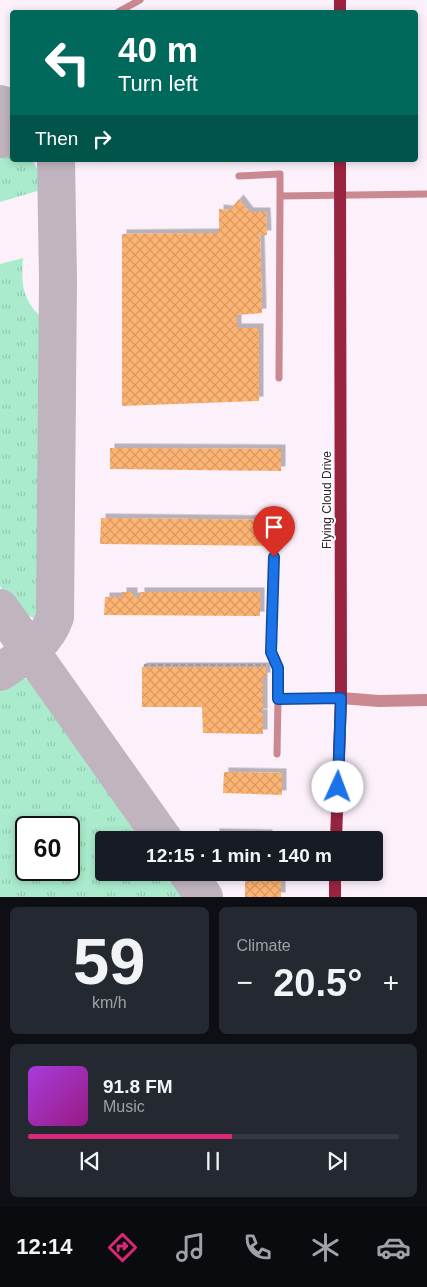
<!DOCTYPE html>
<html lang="en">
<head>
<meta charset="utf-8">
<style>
	body { margin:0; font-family:Arial,sans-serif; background:#242831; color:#f1f3f6; height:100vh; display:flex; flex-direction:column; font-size:19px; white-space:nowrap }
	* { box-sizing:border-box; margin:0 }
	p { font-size:16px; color:#9ea1a6 }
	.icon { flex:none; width:28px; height:28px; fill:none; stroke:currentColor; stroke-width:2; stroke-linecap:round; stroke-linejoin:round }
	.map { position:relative; height:897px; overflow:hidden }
	.sheet { display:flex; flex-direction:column; gap:10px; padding:10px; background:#0d0f14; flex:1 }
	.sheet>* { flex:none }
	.hud { position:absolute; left:10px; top:10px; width:408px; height:152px; border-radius:5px; box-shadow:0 2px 8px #0003; background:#00695c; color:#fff; overflow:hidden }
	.speed { position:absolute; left:15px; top:816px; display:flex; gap:10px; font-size:25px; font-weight:700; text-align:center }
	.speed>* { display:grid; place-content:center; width:65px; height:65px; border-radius:50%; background:#171b24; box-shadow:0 2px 8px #0003; line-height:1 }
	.speed .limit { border:2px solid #111; border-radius:8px; background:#fff; color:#111 }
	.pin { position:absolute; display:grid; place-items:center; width:42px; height:42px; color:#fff; margin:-51px -21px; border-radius:50% 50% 50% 0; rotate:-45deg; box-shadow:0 0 5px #0007 }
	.pin .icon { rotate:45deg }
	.me { position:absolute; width:55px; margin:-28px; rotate:2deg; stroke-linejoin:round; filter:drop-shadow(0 0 4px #0008) }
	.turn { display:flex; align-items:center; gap:18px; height:105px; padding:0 25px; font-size:22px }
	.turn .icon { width:65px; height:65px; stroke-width:2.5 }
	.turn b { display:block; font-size:35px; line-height:42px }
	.then { display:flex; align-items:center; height:48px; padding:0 25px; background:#0003; gap:10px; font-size:19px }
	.big { font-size:38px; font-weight:700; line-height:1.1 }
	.sheet .tile { flex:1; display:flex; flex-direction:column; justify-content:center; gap:8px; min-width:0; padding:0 18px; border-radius:8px; background:#242831 }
	.sheet .dial { align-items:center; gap:0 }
	.dial b { font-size:65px; line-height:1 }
	.song { display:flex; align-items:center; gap:15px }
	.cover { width:60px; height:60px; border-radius:8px; background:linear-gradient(135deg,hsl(280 70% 55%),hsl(310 70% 35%)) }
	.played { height:5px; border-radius:2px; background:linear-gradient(90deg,#db2777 55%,#363941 55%) }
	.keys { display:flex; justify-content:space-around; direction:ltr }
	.heat { display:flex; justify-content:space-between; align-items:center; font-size:28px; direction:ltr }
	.sheet .tiles { flex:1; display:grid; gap:10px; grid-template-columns:1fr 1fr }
	.tile:last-child { grid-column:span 2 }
	.trip { position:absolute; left:95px; top:831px; width:288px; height:50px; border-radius:5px; background:#171b24; box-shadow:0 2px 8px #0003; font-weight:700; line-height:50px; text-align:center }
	.tabs { display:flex; height:80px; justify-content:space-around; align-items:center; background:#090b0e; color:#9ea1a6 }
	.tabs .icon { width:35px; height:35px }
	.tabs .active { color:#db2777 }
	.tabs b { font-size:22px; color:#f1f3f6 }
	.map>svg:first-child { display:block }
	.grass { fill:url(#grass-tufts); fill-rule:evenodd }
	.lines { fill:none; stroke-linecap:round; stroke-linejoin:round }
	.taxiway { stroke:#c0b4bf; stroke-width:38 }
	.building { fill:url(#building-cross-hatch); filter:url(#shadow) }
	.path { stroke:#a397a2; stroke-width:2.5; stroke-dasharray:5 2.5; stroke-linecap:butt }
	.service { stroke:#ca8990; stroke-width:7 }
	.minor { stroke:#ca8990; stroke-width:12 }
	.primary { stroke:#982440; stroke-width:12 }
	.route-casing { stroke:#114b97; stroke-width:12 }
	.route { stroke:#1a73e8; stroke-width:9 }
	.labels { text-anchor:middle; stroke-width:4; stroke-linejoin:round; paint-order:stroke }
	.street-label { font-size:12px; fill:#2d222c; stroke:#fff }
</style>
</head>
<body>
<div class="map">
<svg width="427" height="897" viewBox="0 0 427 897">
	<defs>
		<pattern id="grass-tufts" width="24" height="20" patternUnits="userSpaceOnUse" patternTransform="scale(1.25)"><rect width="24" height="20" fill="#aaebcd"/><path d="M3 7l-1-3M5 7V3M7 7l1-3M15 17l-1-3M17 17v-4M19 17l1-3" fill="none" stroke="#93c9b0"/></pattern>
		<pattern id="building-cross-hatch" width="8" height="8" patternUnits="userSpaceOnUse" patternTransform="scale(1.25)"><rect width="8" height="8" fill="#fdb372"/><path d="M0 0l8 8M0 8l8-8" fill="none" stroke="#d99a63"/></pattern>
		<filter id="shadow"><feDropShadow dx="4.5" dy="-4.5" stdDeviation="0" flood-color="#0004"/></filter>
	</defs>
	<rect width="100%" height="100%" fill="#fcf0fb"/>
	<!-- grass -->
	<path class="grass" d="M12,149V160H32L43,180L44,189L0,202V152Z
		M23,258C21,284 22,299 42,318L39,614L34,618L17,611L0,586V264Z
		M12,678L28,679L37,687L145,840H104V872L168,873L185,897H0V684ZM26,828H69V870H26Z"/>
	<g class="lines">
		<!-- taxiway -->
		<path class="taxiway" d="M0,104L12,108
			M0,139L12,137
			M0,608L164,840
			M0,672C22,657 46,644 55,617L58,279L56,160
			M187,872L204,897"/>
	</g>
	<!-- building -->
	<path class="building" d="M239,199L249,212H266L267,235H260L262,313L237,315V328H259V401L122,406V234L219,233V209L230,210Z
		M110,448L281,449V471L110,469Z
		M101,518L283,520L282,546L100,544Z
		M122,592H133V597H140V592H260V616L104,615L105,597H122Z
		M142,667H266V677H263V713L249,714H263V734L203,733L202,707H142Z
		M224,772L282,773V795L223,793Z
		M215,833L268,834V840H215Z
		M245,872H281V897H245Z"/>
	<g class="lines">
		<!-- path -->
		<path class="path" d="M145,667V665H266"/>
		<!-- service -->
		<path class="service" d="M118,12L140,0
			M239,176L280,174V196
			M279,378L280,196L427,194
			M274,557L271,652L278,668V699L341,698
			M277,754L278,699"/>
		<!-- minor -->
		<path class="minor" d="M341,698L379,701L427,700"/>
		<!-- primary -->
		<path class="primary" d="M340,0V12
			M336,840L341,698L340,160
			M335,872V897"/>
	</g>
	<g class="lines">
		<defs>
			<path id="route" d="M274,557L271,652L278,668V699L341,698L338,787"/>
		</defs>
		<!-- route casing -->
		<use href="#route" class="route-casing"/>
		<!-- route -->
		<use href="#route" class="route"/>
	</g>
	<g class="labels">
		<!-- street labels -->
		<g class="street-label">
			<text transform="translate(327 500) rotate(-90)" y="4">Flying Cloud Drive</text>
		</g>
	</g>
</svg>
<div class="speed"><div class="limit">60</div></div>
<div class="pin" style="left:274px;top:557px;background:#d93025"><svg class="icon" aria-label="arrive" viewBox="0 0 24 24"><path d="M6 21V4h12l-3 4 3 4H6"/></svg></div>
<svg class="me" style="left:338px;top:787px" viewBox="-20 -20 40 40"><circle r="19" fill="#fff"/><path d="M0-13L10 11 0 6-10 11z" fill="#1a73e8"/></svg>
<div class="trip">12:15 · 1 min · 140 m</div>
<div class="hud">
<div class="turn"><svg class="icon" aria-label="left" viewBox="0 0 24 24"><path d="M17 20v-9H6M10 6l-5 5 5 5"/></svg><div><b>40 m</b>Turn left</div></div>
<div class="then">Then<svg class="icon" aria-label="right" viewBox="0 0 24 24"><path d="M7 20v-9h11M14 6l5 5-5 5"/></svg></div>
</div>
</div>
<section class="sheet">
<div class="tiles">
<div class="tile dial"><b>59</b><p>km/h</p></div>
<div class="tile"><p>Climate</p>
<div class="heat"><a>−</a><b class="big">20.5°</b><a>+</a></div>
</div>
<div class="tile">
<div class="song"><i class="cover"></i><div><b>91.8 FM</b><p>Music</p></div></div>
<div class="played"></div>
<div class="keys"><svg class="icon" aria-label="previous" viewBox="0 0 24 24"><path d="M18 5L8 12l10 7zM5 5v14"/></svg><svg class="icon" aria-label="pause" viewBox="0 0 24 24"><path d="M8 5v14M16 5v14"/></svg><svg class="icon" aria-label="next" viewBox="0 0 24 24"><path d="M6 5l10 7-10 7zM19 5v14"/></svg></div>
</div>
</div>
</section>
<nav class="tabs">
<b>12:14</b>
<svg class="icon active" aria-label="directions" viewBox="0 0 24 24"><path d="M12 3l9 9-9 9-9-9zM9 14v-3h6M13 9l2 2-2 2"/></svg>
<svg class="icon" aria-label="music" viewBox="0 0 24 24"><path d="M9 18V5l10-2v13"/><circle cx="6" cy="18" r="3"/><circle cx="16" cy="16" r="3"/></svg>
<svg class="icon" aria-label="phone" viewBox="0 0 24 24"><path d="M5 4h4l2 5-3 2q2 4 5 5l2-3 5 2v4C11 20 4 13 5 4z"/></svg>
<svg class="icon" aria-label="climate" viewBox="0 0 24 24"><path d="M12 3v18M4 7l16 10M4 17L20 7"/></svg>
<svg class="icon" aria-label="car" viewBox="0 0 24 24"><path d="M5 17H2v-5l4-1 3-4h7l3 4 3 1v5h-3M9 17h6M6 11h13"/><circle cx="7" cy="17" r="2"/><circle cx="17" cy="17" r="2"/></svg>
</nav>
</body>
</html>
